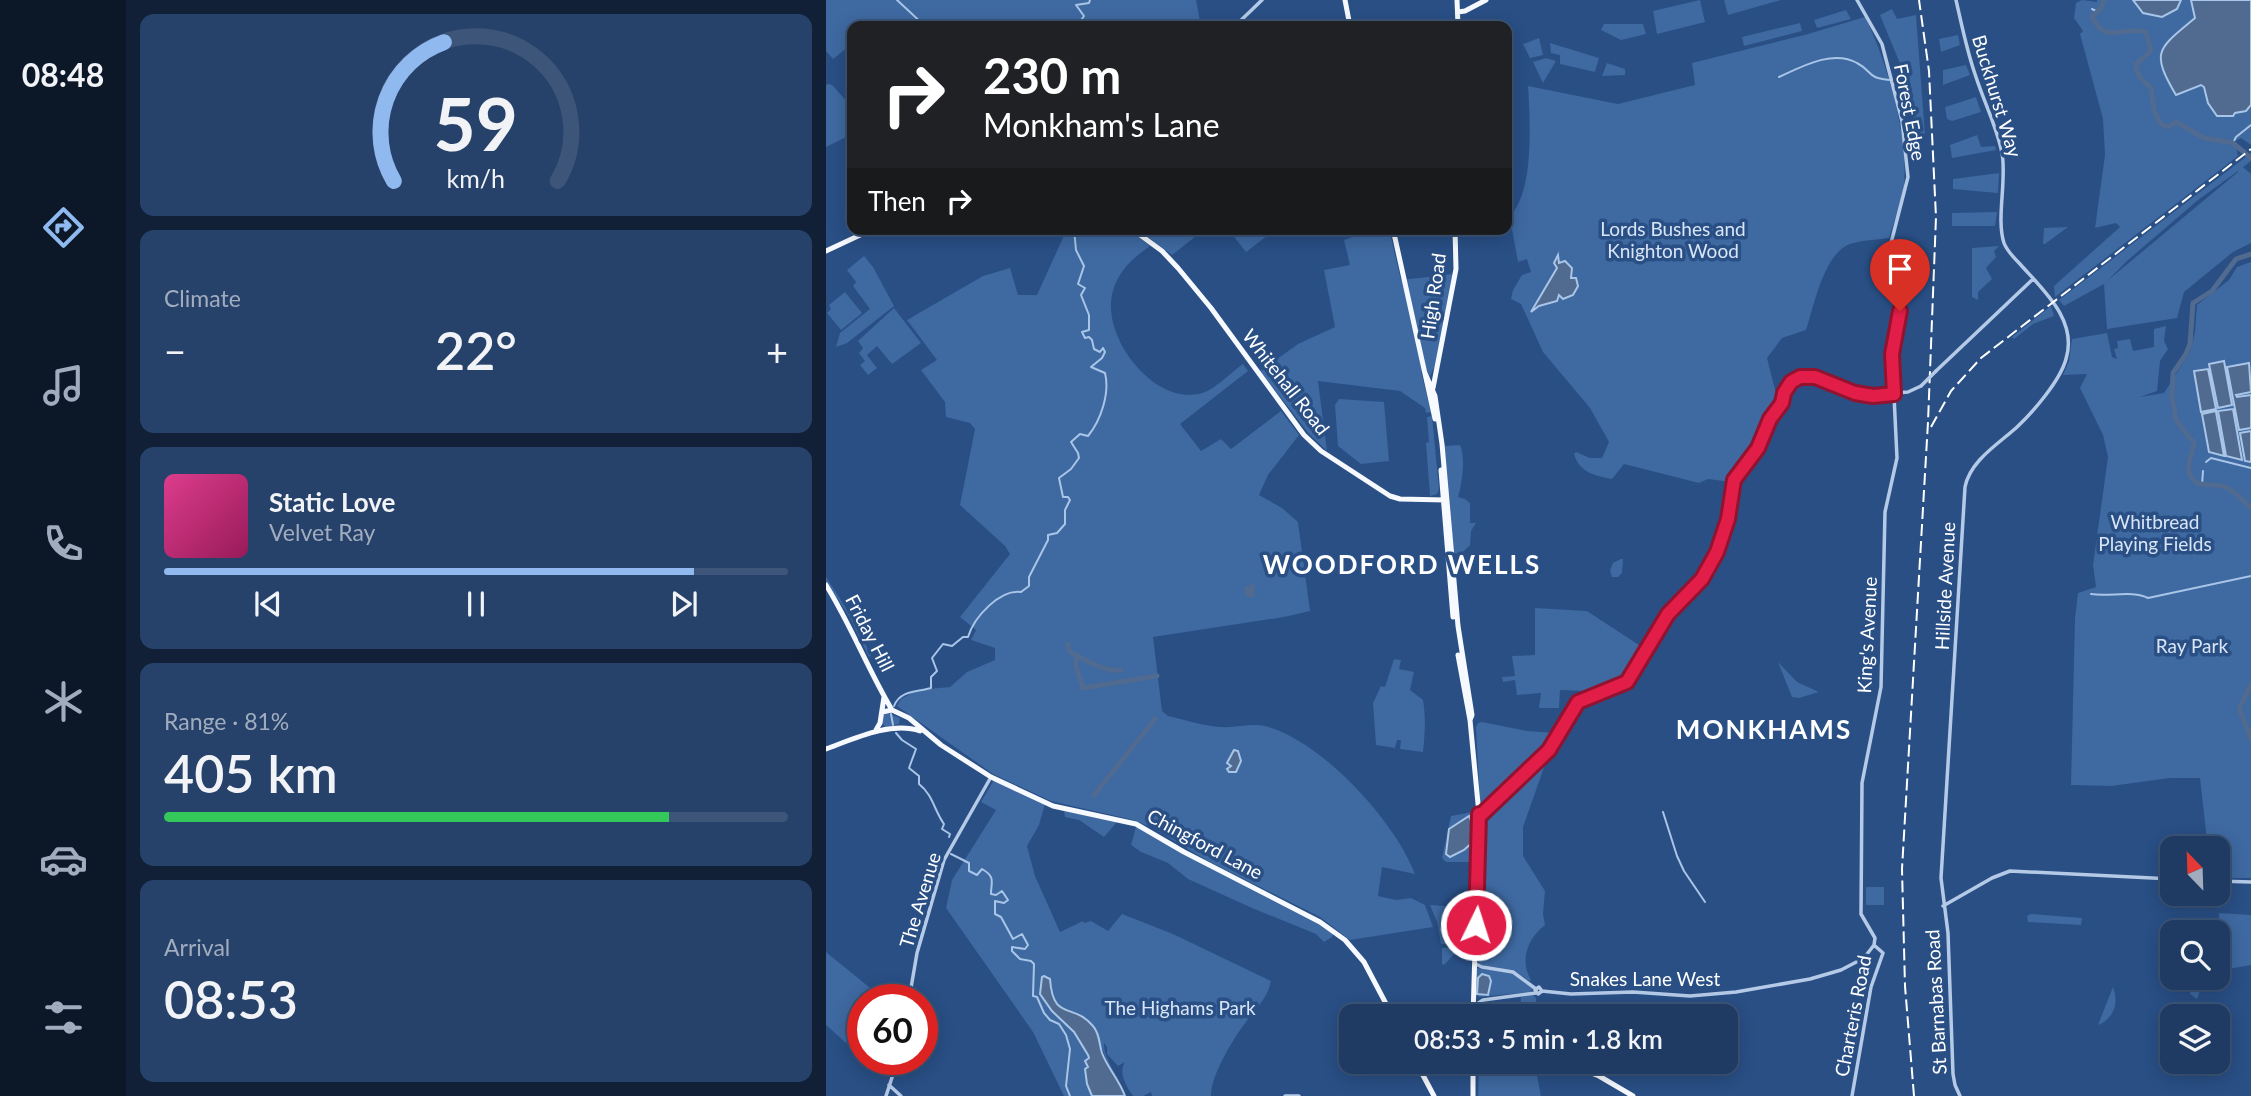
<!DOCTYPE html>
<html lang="en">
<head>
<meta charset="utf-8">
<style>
	body { margin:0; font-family:Lato,sans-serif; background:#27426a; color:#f1f3f6; height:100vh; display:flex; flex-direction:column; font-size:26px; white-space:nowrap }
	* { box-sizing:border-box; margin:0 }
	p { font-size:23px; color:#a1adbf }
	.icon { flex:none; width:38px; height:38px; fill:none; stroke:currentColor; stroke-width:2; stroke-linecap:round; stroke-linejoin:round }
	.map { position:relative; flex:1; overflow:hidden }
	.details { display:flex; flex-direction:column; gap:14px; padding:14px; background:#112037; width:700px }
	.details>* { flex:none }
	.hud { position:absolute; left:21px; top:21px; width:665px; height:214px; border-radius:14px; box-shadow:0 4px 18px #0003,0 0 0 2px #3c5578; background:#202124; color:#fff; overflow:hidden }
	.needle { width:46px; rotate:337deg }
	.fabs { position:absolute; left:1334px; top:836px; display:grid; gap:14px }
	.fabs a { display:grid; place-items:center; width:70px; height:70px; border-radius:14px; background:#1f3b64; box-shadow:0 4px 18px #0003,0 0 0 2px #3c5578; font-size:35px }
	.speed { position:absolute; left:21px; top:984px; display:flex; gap:14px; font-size:35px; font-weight:700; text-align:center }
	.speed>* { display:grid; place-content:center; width:91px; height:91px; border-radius:50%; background:#1f3b64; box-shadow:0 4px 18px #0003,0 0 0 2px #3c5578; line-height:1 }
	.speed .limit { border:10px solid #d22; background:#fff; color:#111 }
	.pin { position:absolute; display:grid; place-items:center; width:60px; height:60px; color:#fff; margin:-72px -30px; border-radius:50% 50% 50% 0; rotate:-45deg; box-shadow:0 0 7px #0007 }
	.pin .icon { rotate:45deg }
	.me { position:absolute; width:77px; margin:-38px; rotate:4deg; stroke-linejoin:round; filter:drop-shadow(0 0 5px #0008) }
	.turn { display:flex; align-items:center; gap:24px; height:147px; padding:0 21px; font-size:32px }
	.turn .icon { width:91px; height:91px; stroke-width:2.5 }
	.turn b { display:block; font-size:49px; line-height:60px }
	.then { display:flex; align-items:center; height:66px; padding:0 21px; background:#0003; gap:14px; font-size:26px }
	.big { font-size:52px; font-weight:600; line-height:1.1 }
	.details .card { flex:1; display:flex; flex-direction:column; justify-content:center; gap:10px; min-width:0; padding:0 24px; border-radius:14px; background:#27426a }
	.details .dial { align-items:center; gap:0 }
	.dial svg { height:182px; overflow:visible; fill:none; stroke:#3c5578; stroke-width:7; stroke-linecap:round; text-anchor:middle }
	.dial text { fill:#f1f3f6; stroke:none }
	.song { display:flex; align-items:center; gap:21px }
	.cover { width:84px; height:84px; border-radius:10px; background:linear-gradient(135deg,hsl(330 70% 55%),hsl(330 70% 35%)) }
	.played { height:7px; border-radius:4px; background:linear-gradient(90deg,#90b9f0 85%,#3c5578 85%) }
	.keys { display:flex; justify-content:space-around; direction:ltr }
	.heat { display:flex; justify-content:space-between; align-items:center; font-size:38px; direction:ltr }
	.charge { height:10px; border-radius:5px; background:linear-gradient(90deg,#34c759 81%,#3c5578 0) }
	.trip { position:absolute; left:513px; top:1004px; width:399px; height:70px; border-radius:14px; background:#1f3b64; box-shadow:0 4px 18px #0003,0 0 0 2px #3c5578; font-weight:600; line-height:70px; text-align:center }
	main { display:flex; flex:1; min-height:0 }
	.tabs { display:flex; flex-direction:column; width:126px; justify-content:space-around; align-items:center; background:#0c1828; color:#a1adbf }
	.tabs .icon { width:49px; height:49px }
	.tabs .on { color:#90b9f0 }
	.tabs b { font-size:32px; color:#f1f3f6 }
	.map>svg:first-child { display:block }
	.green { fill:#3e69a1; fill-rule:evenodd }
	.water { fill:#506a90; stroke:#a9c5e7; stroke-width:2 }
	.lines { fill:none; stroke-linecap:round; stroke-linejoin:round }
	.stream { stroke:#a9c5e7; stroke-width:2 }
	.river { stroke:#506a90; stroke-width:5 }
	.minor { stroke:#b4cae7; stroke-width:3.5 }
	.major { stroke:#f6f9fe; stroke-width:5 }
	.rail { stroke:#fff; stroke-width:2; stroke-dasharray:12 5; stroke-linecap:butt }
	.minor-bridge { stroke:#b4cae7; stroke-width:3.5 }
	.route-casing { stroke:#92132f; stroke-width:18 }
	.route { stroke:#e11d48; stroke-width:12 }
	.labels { text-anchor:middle; stroke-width:7; stroke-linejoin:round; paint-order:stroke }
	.street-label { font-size:19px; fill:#fff; stroke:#294f85 }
	.park-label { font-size:19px; fill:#d8e5f6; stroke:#294f85 }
	.district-label { font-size:26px; font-weight:bold; letter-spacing:2px; fill:#fff; stroke:#294f85 }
</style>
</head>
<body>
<main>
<nav class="tabs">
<b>08:48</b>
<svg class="icon on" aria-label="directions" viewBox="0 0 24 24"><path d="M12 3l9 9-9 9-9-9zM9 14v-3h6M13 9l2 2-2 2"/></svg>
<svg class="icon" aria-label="music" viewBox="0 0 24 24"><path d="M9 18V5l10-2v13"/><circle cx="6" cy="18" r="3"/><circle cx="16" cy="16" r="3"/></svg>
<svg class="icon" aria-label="phone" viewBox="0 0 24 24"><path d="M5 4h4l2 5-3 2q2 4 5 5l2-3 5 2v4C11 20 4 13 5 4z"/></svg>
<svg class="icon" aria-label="climate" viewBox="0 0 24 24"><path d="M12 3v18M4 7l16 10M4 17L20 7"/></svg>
<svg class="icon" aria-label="car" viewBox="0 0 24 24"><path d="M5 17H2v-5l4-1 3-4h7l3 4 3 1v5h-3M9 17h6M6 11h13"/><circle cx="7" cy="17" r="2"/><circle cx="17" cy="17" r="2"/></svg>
<svg class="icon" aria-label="filters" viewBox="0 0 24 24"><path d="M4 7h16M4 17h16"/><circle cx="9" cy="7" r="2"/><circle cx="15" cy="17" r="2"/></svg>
</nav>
<section class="details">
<div class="card dial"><svg viewBox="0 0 100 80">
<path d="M14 69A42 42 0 1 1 86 69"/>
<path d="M14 69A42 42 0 0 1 36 8" stroke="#90b9f0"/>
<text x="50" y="56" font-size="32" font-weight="700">59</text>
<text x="50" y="72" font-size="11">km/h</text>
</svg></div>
<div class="card"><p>Climate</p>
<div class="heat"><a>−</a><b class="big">22°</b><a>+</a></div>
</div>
<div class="card">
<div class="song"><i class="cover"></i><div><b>Static Love</b><p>Velvet Ray</p></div></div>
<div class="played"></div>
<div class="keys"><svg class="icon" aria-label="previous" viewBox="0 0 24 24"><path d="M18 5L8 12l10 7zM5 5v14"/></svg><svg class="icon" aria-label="pause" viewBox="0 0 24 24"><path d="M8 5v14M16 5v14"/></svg><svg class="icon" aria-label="next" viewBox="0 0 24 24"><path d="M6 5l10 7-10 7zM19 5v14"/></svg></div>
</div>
<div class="card"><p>Range · 81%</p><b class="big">405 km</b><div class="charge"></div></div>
<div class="card"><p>Arrival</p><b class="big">08:53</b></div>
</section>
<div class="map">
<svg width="1425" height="1096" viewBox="0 0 1425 1096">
	<rect width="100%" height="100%" fill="#294f85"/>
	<!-- green -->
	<path class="green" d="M0,0H370L375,26H90L71,23L26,26V44L7,59L0,51Z
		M874,0L879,22L831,34L827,11Z
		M898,0H955L902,15Z
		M1256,0L1271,2V0H1425V145L1415,138L1409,141L1412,156L1229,297L1228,286L1294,227L1290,223L1269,228L1279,155L1277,119L1254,34L1257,31L1248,18L1250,3Z
		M1066,9L1071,19L1090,15L1099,135L1090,136L1075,66L1054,15Z
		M1020,10L1025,19L991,28L988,20Z
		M1039,17C1061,61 1083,136 1078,186C1076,203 1068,221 1063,238C1050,240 1036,240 1024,244C998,253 988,306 980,330L956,338L941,358L952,401L941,419L931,445L905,482L882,479L873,483L798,464L786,479C769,476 753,472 748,454L750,452L764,458H776L783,442L764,408L717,352L695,304L685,299L687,290L696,275L705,272L701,259L692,262L685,224L682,218C709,194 704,120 702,86L792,104L869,85L866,63L982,34Z
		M974,23L976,31L918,46L916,37Z
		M778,24H817L820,34L795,40L775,30Z
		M1132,35L1134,45L1115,52L1113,39Z
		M713,38L717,55L704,58L697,44Z
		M724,43L773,58L769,72L734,64V55L725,53Z
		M720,58L730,61L717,83L707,62Z
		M781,63L799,69V75L776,76Z
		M1140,65L1144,75L1117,85V70Z
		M2,84L6,85L26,107V134L0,147V85Z
		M1150,97L1155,112L1126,121L1121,119L1119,107Z
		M1151,135L1155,147L1169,146L1170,150L1126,158L1124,145Z
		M1425,153V161L1417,167L1425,174V243L1407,252L1358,292L1351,318L1281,329L1278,284L1238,306L1233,300ZM1412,171V172L1281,281L1301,261L1372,200Z
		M1173,173L1172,193L1127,189V179Z
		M1171,212L1169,226H1126V213Z
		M1242,227L1219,244H1217L1218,228Z
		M241,229H302L324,246C307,258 293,270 287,291C274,334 325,403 372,394C387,392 404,373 417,364L422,371L354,424L375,451L395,439L405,449L455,411L473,435L442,475L433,495L456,508L472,522L484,611L458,617L327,637L336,711L342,716C360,720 378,726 395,727C409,728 425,723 439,726C495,740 569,821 589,874L556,867L552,896L570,900L585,898L599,905L607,927L524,940L494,917L382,861L327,828L307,820L225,801L167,774L71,706L75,699L92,690L124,687L141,672L169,660V648L145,640L150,630L134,617L184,554L179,546L134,505L149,429L144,423L120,417L119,402L95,370L111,360L81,320L157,276L184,268L192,295H211Z
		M311,229H379L346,255Z
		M402,229H450L420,252Z
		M534,229H563L575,280L627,274L609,366L604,376L600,370L595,372L605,412L600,413L599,408L574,391L492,381L501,451L483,434L434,371L472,344L509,327L498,270L524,265L518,240L535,234Z
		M1173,246L1168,251L1170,257L1160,268L1166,279L1152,292V300L1146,297V248Z
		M38,256L47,267L68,306L21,343L10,347L14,333L44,309L27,286L30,282L21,270Z
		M1425,262V878H1399V866L1391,867V849H1382L1374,778H1344L1285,786L1245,785L1249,618L1252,593L1270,587L1267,565L1282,457L1277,435L1254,388L1261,374L1237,375L1243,361L1246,339L1281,333L1286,357L1291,359L1288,349L1292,348L1291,341L1304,339L1307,351L1328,347V329L1340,326L1338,341L1342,349L1334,361L1331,391L1314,397L1338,393L1364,352L1369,332L1371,305L1403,280L1411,267Z
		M19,292L36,313L15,330L1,313L5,309L3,305Z
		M1225,306L1228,316L1207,324L1188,339L1186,337Z
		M68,308L95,343L66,364L51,346L41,355L51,368L42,375L34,365L39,361L33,353L37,348L32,341Z
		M513,399L558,402L563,461L535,464L512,446L509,405Z
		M606,416L613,489L611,494L604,496L600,443L603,442L601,417Z
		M634,445C640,458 636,484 632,497L639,499L644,503V523H650L645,531L644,545L635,554L627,553L618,446Z
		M795,559H797L796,573L792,577H786L784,570L787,563Z
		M0,577L29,622L45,656L43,657L23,616L0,581Z
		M709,608L761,611L819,649C797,685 797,683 758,698V691L734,690L733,708H713L715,693L691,695L689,680L677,682L676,677L689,676L686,656L709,655Z
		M568,659L575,660L573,669L588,672L584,690L597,700C600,718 599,733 597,752L574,749L575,740H571L569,748L550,745L547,703L555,686L559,687Z
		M952,662L971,682L993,692L973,698L966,697Z
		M59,712L74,718L73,724L59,727L55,721Z
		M656,722L701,731L729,733L731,735L722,748L721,759L697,827V856L719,891L717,914L719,925C702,938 693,960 705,980L703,981L689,971L657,966L652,962L656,892L655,820L650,727L652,723Z
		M168,780L219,804L213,825L201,846L209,876L234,932L257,921L258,923L265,921L282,931L296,914L347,934L445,981C442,998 430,1008 420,1022C407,1039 385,1075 385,1096H326L325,1092L317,1096H307C300,1086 292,1073 299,1062L292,1066L281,1054V1047L278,1043C277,1059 295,1080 300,1096H299L291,1076L285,1073L274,1042L263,1021L232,1008L228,1003L222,976L216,977L214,994L226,1011L248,1032L262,1055L261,1084L266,1096H238L207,1032L120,908L126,880L170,810L155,802Z
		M238,811L291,822L278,837L253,820L239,817Z
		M647,812L648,862H620L616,858L625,816Z
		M310,827L494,923L507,934L506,937L498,942L490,934L426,908L362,879L342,863L315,852L305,845Z
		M1040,887H1058V905H1040Z
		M604,905L648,908L646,943L615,944L611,922Z
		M1393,913L1425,915V965L1396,970L1391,968Z
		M1205,914L1256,918L1255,925L1202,922L1201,916Z
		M645,946L646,952H630L618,965L616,964V948Z
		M0,952L54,996L52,999H37V1020L20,1043L0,1025Z
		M651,968L687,973L707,988L705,992L653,997L651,993Z
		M1369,978H1377L1378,980L1371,999L1364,994Z
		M1287,987C1293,1004 1288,1018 1272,1025Z
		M707,995L710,998V1011L694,1017L695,997Z
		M721,1007L749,1009L748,1017H720Z
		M658,1062L709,1066L715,1096H652L653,1067Z"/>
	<!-- water -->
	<path class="water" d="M1307,0H1355L1351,9L1336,17L1317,13Z
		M1365,0H1425V105L1420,111L1409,113L1407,116H1391L1382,103L1378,87L1375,85L1350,95C1324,51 1332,49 1369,18Z
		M732,255L733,263L739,261L746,268L745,278H750L752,286L747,295L737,299L733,295L731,301L713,306L705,312L731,268L728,263Z
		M1398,361L1406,405L1392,408L1383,364Z
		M1423,363L1425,392L1410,395L1411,397L1425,395V428L1413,430L1401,367Z
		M1382,369L1390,409L1375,412L1368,371Z
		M1407,409L1416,460L1400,456L1392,411Z
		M1390,411V412L1398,456L1383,452L1376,414Z
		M1425,431V462L1419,461L1414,433Z
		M408,750L412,751L415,761L410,772H403L401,769L405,766L401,763Z
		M643,816L647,825L648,841L638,850L624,857L620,854L623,829Z
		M656,974L663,976L665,981L662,995L651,994L652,978Z
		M218,976L224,979C227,1022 247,1002 267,1026C274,1034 273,1044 276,1053C282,1069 293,1079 299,1096H266L261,1084L259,1069L262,1067L259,1061L263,1058L262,1055L248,1032L226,1011L214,994L216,977Z"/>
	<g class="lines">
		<!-- stream -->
		<path class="stream" d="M71,0L99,26
			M1266,9L1272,12
			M251,26L258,16L250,5L263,3L264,0
			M953,77C975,67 1007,49 1031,63C1048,72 1040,78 1064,80
			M1407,143L1410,137L1425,125
			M1380,462L1385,458L1425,468
			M1376,485L1377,471
			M1265,594C1283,597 1307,590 1322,598L1425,576
			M68,706C74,690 92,692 105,688V677L111,671L106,658L117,644L126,646L137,637H142C148,617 174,589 195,592L203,586V577L222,540V535L231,533L239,524V510L244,500L242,497H237L233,478L245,469L253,458L252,453L245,442L254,434L262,436C275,420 284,393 279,373L265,367L276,358L279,352L277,348L274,352L268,349L266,340L263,337L259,338L256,332L263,330V315L255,295L259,288L252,284L258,266L250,250L248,229
			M65,714L67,725
			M70,733L76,740L90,749L83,768L93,776V784C107,795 108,810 118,824L116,829L124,834L123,837
			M837,812L851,856L858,871L879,902
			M125,854L143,863V871L151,875L156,869C170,877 165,882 165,894L170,895L176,891L182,900L178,903L169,901V914L175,917L187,939L196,934L202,945L199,949L186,947V951L194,959L205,961L208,964L207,996L211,997L218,1013L224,1020L233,1024L240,1035L244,1049L240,1086L244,1096"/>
		<!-- river -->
		<path class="river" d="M1278,0L1275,8L1266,17C1281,46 1295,25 1320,32L1325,51L1310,64C1310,77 1317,79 1325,88L1328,111L1335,124L1342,127L1350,122L1378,138L1407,143L1425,158
			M1425,254L1410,259L1386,291L1367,303L1364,344L1360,354L1347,373L1346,396L1350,420L1368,443C1367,453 1361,461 1363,470C1366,491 1385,482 1399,487C1409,491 1417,501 1425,508
			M426,586V595
			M421,588L422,595
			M242,644L244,652C259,659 276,672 295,670
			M250,657V666L257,688L331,676
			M1425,685L1413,708L1425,739
			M268,795L329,719"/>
		<!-- minor -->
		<path class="minor" d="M1130,0C1136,26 1141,52 1150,77C1158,102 1171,127 1176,153C1181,180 1170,219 1178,243C1181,251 1188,258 1194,264C1217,290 1252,320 1240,359C1234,381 1207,412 1190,428C1172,444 1144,461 1139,487L1115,878L1122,933L1127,1074L1129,1085L1134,1096
			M409,26L436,0
			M1110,371L1207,279
			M653,814H656L723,750L752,702L801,682L842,614L876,579L891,552L903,519L910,476L932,448L944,419L956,403L958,393L965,382L974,377H989L1029,393L1047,395L1082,392L1095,386
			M1391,881L1425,882
			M1117,906L1166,878L1184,871L1346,879
			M650,964L656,967L687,972L710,989
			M716,991L712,994L709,990L713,987L716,991L745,994L807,992L864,996L910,992L984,979L1015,970L1038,958L1048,945L1049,938L1035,914L1036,783L1055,687L1059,512L1071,458L1066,354L1074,302L1064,247L1082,177L1076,121L1056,44L1031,0
			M86,999L85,988L91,953L118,860L165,777
			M648,1006L657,1000L710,993
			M63,1085L75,1096
			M60,1096L72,1059
			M459,1096H473
			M1026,1096L1045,987L1057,953L1048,945"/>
		<!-- major -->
		<path class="major" d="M519,0L524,26
			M631,0L632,26
			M632,12L639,11L660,0
			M306,229L336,251L352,268L385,308L478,435L495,451L564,496L574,499L619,500
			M567,229L609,419
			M0,251L47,229
			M599,373L609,396L616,444L632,626L646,715L644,720L653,814L647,1017
			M607,388L630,269L629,229
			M615,470L627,617
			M0,585C25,625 42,670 66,710
			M632,655L644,720
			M56,712L66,710L83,718L115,745L165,777L227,806L310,824L358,852L494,922L519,940L538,962L567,1017
			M50,730L54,723L58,697
			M0,749C27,739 65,721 94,731
			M590,1062L608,1096
			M707,1062L743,1067
			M737,1062L773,1076L807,1096
			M647,1096V1062"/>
		<!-- rail -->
		<path class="rail" d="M1105,427L1125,391L1155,358L1425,149
			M1088,1096L1079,986L1076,869L1102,422L1110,217L1103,71L1093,0"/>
		<!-- minor-bridge -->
		<path class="minor-bridge" d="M1095,386L1110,371"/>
	</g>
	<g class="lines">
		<defs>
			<path id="route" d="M650,925L653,814H656L723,750L752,702L801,682L842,614L876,579L891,552L902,519L908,480L932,448L944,419L956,403L958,393L965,382L974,377H989L1029,393L1047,396L1068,394L1066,354L1074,311"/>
		</defs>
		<!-- route casing -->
		<use href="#route" class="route-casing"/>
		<!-- route -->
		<use href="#route" class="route"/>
	</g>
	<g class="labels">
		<!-- street labels -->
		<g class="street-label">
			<text transform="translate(1171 96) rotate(73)" y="7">Buckhurst Way</text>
			<text transform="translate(1084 112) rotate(79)" y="7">Forest Edge</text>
			<text transform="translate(607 296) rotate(-82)" y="7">High Road</text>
			<text transform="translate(460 382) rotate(52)" y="7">Whitehall Road</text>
			<text transform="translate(1119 586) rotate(-87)" y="7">Hillside Avenue</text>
			<text transform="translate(44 633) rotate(63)" y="7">Friday Hill</text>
			<text transform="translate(1041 635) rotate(-87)" y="7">King's Avenue</text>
			<text transform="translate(379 844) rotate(28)" y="7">Chingford Lane</text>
			<text transform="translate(94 900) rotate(-73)" y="7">The Avenue</text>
			<text x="819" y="986">Snakes Lane West</text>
			<text transform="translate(1110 1002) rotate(-93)" y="7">St Barnabas Road</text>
			<text transform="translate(1027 1016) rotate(-79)" y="7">Charteris Road</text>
		</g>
		<!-- park labels -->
		<g class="park-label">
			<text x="847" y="236">Lords Bushes and<tspan x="847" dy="22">Knighton Wood</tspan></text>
			<text x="1329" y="529">Whitbread<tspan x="1329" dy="22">Playing Fields</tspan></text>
			<text x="1366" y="653">Ray Park</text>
			<text x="354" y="1015">The Highams Park</text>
		</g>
		<!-- district labels -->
		<g class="district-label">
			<text x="576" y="574">WOODFORD WELLS</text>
			<text x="938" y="739">MONKHAMS</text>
		</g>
	</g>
</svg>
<div class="fabs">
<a><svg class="needle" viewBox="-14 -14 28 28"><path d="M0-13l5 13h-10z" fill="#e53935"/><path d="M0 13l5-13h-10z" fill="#a1adbf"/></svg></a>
<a><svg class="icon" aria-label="search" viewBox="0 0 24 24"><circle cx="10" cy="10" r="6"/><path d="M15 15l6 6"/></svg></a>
<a><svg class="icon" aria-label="layers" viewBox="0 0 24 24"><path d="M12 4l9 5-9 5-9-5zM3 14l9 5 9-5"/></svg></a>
</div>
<div class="speed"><div class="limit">60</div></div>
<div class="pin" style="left:1074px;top:311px;background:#d93025"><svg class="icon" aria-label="arrive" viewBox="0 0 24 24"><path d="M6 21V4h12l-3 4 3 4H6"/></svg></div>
<svg class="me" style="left:650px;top:925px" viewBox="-20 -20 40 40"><circle r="17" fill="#e11d48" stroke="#fff" stroke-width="3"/><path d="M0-11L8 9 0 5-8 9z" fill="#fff"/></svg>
<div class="trip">08:53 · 5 min · 1.8 km</div>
<div class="hud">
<div class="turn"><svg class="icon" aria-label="right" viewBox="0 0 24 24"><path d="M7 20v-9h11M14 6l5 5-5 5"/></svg><div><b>230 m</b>Monkham's Lane</div></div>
<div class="then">Then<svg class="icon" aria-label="right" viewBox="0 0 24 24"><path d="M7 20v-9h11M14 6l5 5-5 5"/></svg></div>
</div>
</div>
</main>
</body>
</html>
